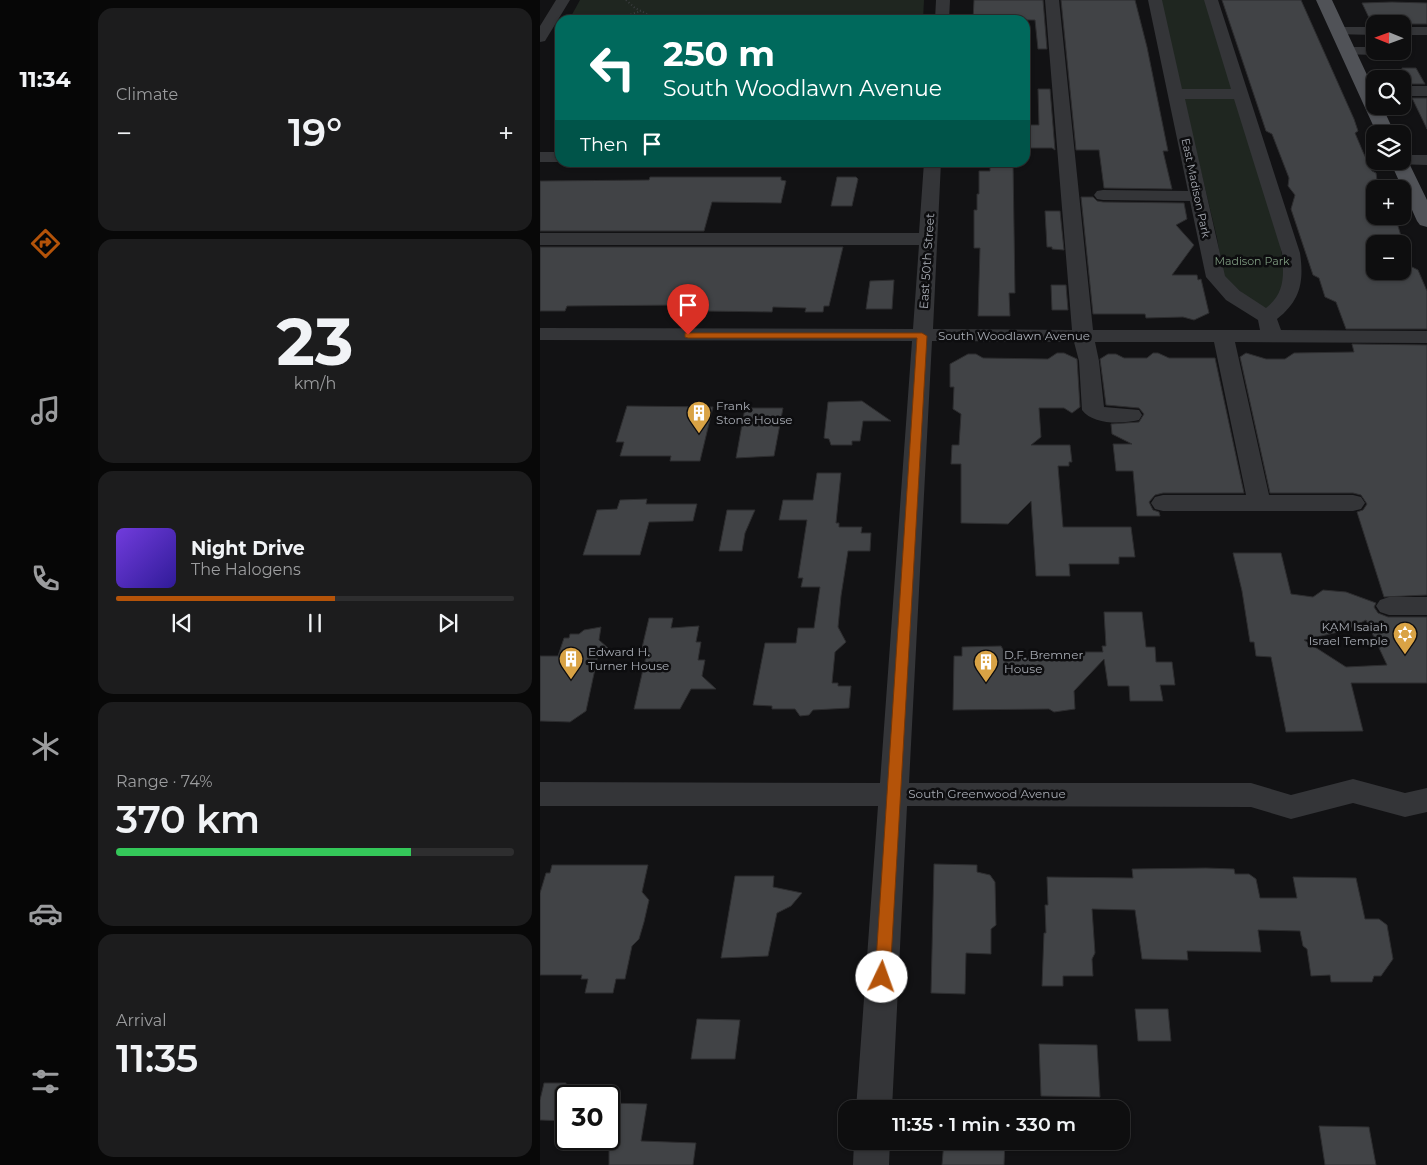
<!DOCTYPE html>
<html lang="en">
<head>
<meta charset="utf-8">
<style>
	body { margin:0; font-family:Montserrat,sans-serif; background:#1c1c1d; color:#f1f3f6; height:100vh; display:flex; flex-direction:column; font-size:19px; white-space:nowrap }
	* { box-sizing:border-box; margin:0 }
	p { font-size:16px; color:#9b9c9e }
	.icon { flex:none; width:28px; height:28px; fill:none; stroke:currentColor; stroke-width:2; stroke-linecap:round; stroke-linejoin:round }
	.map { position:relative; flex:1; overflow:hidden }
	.drawer { display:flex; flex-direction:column; gap:8px; padding:8px; background:#080808; width:450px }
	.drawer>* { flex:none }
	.guide { position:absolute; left:15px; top:15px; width:475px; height:152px; border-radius:15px; box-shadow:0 1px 4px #0004,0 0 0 1px #2e2e2f; background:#00695c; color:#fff; overflow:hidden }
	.needle { width:32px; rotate:271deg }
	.buttons { position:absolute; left:826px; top:15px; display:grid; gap:10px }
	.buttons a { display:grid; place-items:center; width:45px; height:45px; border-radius:10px; background:#0e0e0f; box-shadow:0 1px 4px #0004,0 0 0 1px #2e2e2f; font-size:25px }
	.speed { position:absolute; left:15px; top:1085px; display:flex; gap:10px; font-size:25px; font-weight:700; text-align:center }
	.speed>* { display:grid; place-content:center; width:65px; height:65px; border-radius:50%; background:#0e0e0f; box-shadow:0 1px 4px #0004,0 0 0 1px #2e2e2f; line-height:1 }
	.speed .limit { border:2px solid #111; border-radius:8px; background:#fff; color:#111 }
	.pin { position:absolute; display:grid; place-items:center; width:42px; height:42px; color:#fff; margin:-51px -21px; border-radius:50% 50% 50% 0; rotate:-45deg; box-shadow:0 0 5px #0007 }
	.pin .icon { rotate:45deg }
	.me { position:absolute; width:55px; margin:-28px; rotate:3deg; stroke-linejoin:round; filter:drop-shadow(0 0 4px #0008) }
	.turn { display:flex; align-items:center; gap:18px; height:105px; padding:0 25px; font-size:22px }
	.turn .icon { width:65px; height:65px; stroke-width:2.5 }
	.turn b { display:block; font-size:35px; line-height:42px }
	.then { display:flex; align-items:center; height:48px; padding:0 25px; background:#0003; gap:10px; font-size:19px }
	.big { font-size:38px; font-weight:600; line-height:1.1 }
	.drawer .card { flex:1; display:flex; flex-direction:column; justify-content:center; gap:8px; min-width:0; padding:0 18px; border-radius:15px; background:#1c1c1d }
	.drawer .dial { align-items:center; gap:0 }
	.dial b { font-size:65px; line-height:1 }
	.song { display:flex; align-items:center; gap:15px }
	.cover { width:60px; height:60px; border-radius:8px; background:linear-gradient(135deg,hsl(260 70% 55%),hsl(250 70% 35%)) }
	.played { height:5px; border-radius:2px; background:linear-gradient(90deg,#b45309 55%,#2e2e2f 55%) }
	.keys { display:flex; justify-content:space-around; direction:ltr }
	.heat { display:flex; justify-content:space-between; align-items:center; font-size:28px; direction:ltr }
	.charge { height:8px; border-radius:4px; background:linear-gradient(90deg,#34c759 74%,#2e2e2f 0) }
	.trip { position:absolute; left:298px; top:1100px; width:292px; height:50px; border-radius:15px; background:#0e0e0f; box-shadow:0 1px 4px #0004,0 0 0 1px #2e2e2f; font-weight:600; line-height:50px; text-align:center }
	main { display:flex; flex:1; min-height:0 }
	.tab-bar { display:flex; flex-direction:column; width:90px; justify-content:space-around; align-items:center; background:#060606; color:#9b9c9e }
	.tab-bar .icon { width:35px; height:35px }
	.tab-bar .current { color:#b45309 }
	.tab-bar b { font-size:22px; color:#f1f3f6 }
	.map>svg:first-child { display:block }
	.green { fill:#1f2620 }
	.building { fill:#414346; stroke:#2d2d2f; fill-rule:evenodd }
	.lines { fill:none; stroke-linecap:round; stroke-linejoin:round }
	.path { stroke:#3a3c3f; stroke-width:2; stroke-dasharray:1 2.5; stroke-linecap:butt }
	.minor { fill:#343538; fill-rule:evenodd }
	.major { fill:#505257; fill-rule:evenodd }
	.route { fill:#b45309; stroke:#753606 }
	.labels { text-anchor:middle; stroke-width:5; stroke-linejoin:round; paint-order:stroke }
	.far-street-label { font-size:11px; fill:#a6aab2; stroke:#0d0d0f }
	.far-park-label { font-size:11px; fill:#7f9b80; stroke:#0d0d0f }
	.street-label { font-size:12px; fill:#a6aab2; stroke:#0d0d0f }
	.poi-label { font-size:12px; fill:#a6aab2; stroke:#0d0d0f; text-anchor:start }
</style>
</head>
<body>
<main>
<nav class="tab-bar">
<b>11:34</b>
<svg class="icon current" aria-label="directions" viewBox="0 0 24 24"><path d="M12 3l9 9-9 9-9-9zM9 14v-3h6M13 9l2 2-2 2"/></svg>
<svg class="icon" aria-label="music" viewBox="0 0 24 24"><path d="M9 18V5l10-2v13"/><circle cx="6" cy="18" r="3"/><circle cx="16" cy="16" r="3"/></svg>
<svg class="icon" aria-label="phone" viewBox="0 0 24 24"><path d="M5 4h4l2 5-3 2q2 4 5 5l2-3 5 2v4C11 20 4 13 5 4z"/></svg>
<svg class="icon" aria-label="climate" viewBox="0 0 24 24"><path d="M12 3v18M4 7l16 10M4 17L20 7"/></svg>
<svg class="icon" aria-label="car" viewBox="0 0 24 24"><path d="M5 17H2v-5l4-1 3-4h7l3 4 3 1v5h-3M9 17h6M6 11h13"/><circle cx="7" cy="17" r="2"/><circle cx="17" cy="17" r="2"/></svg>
<svg class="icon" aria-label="filters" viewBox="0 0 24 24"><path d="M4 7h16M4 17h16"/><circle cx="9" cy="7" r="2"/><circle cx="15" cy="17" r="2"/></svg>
</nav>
<section class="drawer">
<div class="card"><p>Climate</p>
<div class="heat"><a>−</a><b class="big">19°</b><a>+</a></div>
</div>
<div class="card dial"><b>23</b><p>km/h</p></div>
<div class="card">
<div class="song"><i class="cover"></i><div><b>Night Drive</b><p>The Halogens</p></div></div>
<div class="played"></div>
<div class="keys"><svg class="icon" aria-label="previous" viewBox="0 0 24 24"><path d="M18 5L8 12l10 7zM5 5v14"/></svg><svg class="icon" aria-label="pause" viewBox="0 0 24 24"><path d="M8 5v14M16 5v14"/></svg><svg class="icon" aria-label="next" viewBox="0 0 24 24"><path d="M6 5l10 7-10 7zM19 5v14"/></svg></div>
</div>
<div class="card"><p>Range · 74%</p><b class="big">370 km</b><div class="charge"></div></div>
<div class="card"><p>Arrival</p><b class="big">11:35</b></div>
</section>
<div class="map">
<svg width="887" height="1165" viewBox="0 0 887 1165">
	<rect width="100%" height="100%" fill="#121214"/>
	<!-- green -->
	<path class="green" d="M40,0H384L383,20H29Z
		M620,0H667L740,244L747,284L730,308L719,309L683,275L677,238Z"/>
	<!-- building -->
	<path class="building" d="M434,0H503L507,49H498L495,20H433Z
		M521,0H595L607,47L628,151H623L632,189L564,188L559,150H536Z
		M682,0H761L814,119L818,131L815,133L823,152L832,171L836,173L838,188L835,189V216H855L861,236L857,238L860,244H835V271H862V250L870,266L878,270L887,291V329H806L796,302L785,297L779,278L773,275L751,209L755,195L748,186L749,178L732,134L726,131L723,122Z
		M852,2L887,3V24H832L822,3Z
		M862,68H876L885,84H862Z
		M498,89H510L515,150L512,148H485V125H499Z
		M872,98H887V129Z
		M450,162H473L475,293H469L470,316H438L440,248H434V210H437V194H439V171H450Z
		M110,177H241V180L246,181L241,203L172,202L164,231H0V181L109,180Z
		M297,177H316L318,179L312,206H291Z
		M541,197H553L557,201L563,202L644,203L647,219L636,225L654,245L632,275H657L658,280L661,279L669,313L654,320L643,317L606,318L605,314H553Z
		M505,211H520L524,250L512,249V247H507Z
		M0,247H303L289,306H284L283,312H265L266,308L233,307L232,312L163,311V308L142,307L140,305L27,306L25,311H0Z
		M354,280L352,309H326L330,281Z
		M511,285H526L528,310H512Z
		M812,344L887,345V595L844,597L817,512L823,510L827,504L821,495L813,493H730L700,357L706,353L726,359H745L754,353L814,352Z
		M517,353H524L537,359L540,407L532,413L524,408H499L501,437L491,445H530L532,462H529V466H518L523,527H591L595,557H579V564H529L530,576H496L491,501L468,524L421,523V464H411L412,445H419L421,414L413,409L414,387H410V364L428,354H436L443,358L508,359Z
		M613,353H618L629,358H675L704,493H623L615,495L609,502L613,510L619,512L620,516H597L593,471H576L573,444H592L572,434L571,424L599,422L604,414L599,408L566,405L560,359L568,354H576L584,358H607Z
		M322,401L351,421H323L320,441H312V445H291L289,439L284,438L288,402Z
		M87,406L173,407L160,461H130L131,456H80L84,442H76Z
		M205,408H243L234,456L196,458Z
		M277,473H301L296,523H299V527H322L321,533H331L330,551H308L301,596L298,627L306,642L295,652L292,683H298V686H311L309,708L273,710L269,715L260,716L255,709H232V706L213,705L225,643H256L258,628H274L280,587H261L263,578H258L267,520H239L243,500H273Z
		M107,499L106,504H157L153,521L109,522L100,555H43L57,510L77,509L80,500Z
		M187,510H215L205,533L202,551H179Z
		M693,553H741L751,594L773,597L783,590L806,592L836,603L834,607L838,613L848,617H887V683H811L823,731L746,732L731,657L716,656L714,642H710L702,591ZM826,620L847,665L806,667L764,640L807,630Z
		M564,612H602L606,647H615L616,662H632L635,685H620L623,701H590L589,686H568L564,659L534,691L535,709L514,712L509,709L413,710L414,656H422V647L461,646L468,658H510L509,652H563L562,646H566Z
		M109,618H133L131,628L159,626L156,642H161L158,660H165L162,676L176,689H151L140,709H94L107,652H101Z
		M61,627L59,640L68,648L58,655L46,711L30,722L0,721V656H18L24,638H29L30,634H39L44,630Z
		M394,864L437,865V872L450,875L455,882L456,925L451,929V954L426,953L425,994L391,993Z
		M12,865H108L102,892L109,900L104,922L99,939L92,946L85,979H76L73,993H45L48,979H41L42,975H0V893L6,873H10Z
		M666,868L694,869L695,874H709L716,879L720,898H757L753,877L816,878L825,919H839L847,925L853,959L841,976H834L832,982H791L790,975L771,976L767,949L763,946L760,931L718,930L721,952L647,951L648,960L602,959L595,910L552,909L555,953L552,959L553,976H523V986H502L504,933H506L505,905H508L507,877L593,878L592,869Z
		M195,876H234L233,887L262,893L251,906L237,913L228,956L181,958Z
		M595,1009H628L631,1041H598Z
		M157,1019L200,1020L195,1059H151Z
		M499,1044L557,1045L560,1097L501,1096Z
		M4,1083H26V1121L0,1120V1100Z
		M69,1103L107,1104L101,1141L156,1143L153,1165H69Z
		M779,1126L829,1127L836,1165H785Z
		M404,1141H465L464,1165H402Z"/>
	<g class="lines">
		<!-- path -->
		<path class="path" d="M86,0L95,8L119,20
			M74,20L101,11"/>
		<!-- minor -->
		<path class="minor" d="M16,0H30L5,41L0,42V26Z
			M396,0H410L409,20H395Z
			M505,0H519L553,330H720L718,320L686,300L666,277L650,201L563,200L557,199L554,195L557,191L563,190L648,191L608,0H622L642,89H691L664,0H678L760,253C764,281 761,300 737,319L741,330L887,331V343L695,342L729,495H813L821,497L825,503L821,509L813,511H623L615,509L611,503L615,497L623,495H706L674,342H555L559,361L564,407L599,410L602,415L599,420C582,424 553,425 542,410L539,361L534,342L392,341L369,783H711L751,795L813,779L865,793L887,788V812L865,817L813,803L751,819L711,807L367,806L352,1109H316L338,806H0V782L340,783L372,341L0,340V328L373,329L379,245H0V233H379L384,162H401L393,329L532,330ZM645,99H694L742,253C744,276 745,293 726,308L700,291L685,276Z
			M798,27H835V35L793,34L791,31L793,28Z
			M862,27H887V35H862Z
			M807,47H835V51H842L835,55L802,54L800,51Z
			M863,47L870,51L868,54H857L855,51H862Z
			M862,86H887V96H862Z
			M0,152H20V162H0Z
			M862,155H887V165L856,164L854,161H862Z
			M849,597H887V615H849L840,612L836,606L840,600Z
			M314,1141H350L349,1165H313Z"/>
		<!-- major -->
		<path class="major" d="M776,0H792L835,92V106H842L855,134H837Z
			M862,156L868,161L887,200V227L880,225L877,221L850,161H862Z"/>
	</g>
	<!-- route -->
	<path class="route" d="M145,333H382L387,336L350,977L347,982L342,984L337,982L335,977L377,338H148L145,337Z"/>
	<!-- icons -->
	<defs>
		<symbol id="building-pin" viewBox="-11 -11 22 30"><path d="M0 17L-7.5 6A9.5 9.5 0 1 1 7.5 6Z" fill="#d9a345" stroke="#0d0d0f"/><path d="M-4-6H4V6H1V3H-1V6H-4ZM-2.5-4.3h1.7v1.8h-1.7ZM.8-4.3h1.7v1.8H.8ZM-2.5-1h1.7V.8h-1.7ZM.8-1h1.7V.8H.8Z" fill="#fff"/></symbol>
		<symbol id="synagogue-pin" viewBox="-11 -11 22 30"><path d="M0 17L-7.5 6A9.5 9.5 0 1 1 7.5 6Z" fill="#d9a345" stroke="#0d0d0f"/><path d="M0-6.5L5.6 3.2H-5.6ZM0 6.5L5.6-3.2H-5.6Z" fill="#fff"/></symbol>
	</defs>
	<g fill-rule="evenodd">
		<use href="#building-pin" x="145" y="399" width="28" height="38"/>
		<use href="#synagogue-pin" x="851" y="620" width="28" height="38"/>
		<use href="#building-pin" x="17" y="645" width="28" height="38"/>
		<use href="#building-pin" x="432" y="648" width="28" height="38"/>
	</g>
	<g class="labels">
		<!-- far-street labels -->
		<g class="far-street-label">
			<text transform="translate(656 188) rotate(78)" y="4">East Madison Park</text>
		</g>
		<!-- far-park labels -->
		<g class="far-park-label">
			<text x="712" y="265">Madison Park</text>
		</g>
		<!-- street labels -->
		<g class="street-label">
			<text transform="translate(387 261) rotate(-86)" y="4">East 50th Street</text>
			<text x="474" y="340">South Woodlawn Avenue</text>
			<text x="447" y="798">South Greenwood Avenue</text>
		</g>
		<!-- poi labels -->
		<g class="poi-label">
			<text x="176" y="410">Frank<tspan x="176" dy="14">Stone House</tspan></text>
			<text x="848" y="631" text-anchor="end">KAM Isaiah<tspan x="848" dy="14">Israel Temple</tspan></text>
			<text x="48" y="656">Edward H.<tspan x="48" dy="14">Turner House</tspan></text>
			<text x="464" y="659">D.F. Bremner<tspan x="464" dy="14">House</tspan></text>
		</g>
	</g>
</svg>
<div class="buttons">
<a><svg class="needle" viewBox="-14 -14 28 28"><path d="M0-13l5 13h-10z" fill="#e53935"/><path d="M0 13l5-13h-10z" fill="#9b9c9e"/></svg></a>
<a><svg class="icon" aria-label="search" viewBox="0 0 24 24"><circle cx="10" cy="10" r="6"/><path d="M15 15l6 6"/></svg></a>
<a><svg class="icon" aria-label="layers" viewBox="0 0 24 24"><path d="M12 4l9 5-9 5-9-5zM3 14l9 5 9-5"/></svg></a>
<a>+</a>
<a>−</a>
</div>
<div class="speed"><div class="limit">30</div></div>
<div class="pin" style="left:148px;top:335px;background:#d93025"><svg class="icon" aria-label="arrive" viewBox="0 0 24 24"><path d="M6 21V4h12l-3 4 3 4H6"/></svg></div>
<svg class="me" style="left:342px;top:977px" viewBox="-20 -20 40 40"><circle r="19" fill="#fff"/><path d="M0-13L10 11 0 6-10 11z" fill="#b45309"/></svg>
<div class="trip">11:35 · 1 min · 330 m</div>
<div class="guide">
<div class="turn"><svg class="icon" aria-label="left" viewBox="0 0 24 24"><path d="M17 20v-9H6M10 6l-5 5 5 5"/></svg><div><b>250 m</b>South Woodlawn Avenue</div></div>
<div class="then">Then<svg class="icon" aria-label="arrive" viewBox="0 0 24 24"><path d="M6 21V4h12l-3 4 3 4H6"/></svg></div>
</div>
</div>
</main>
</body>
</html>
